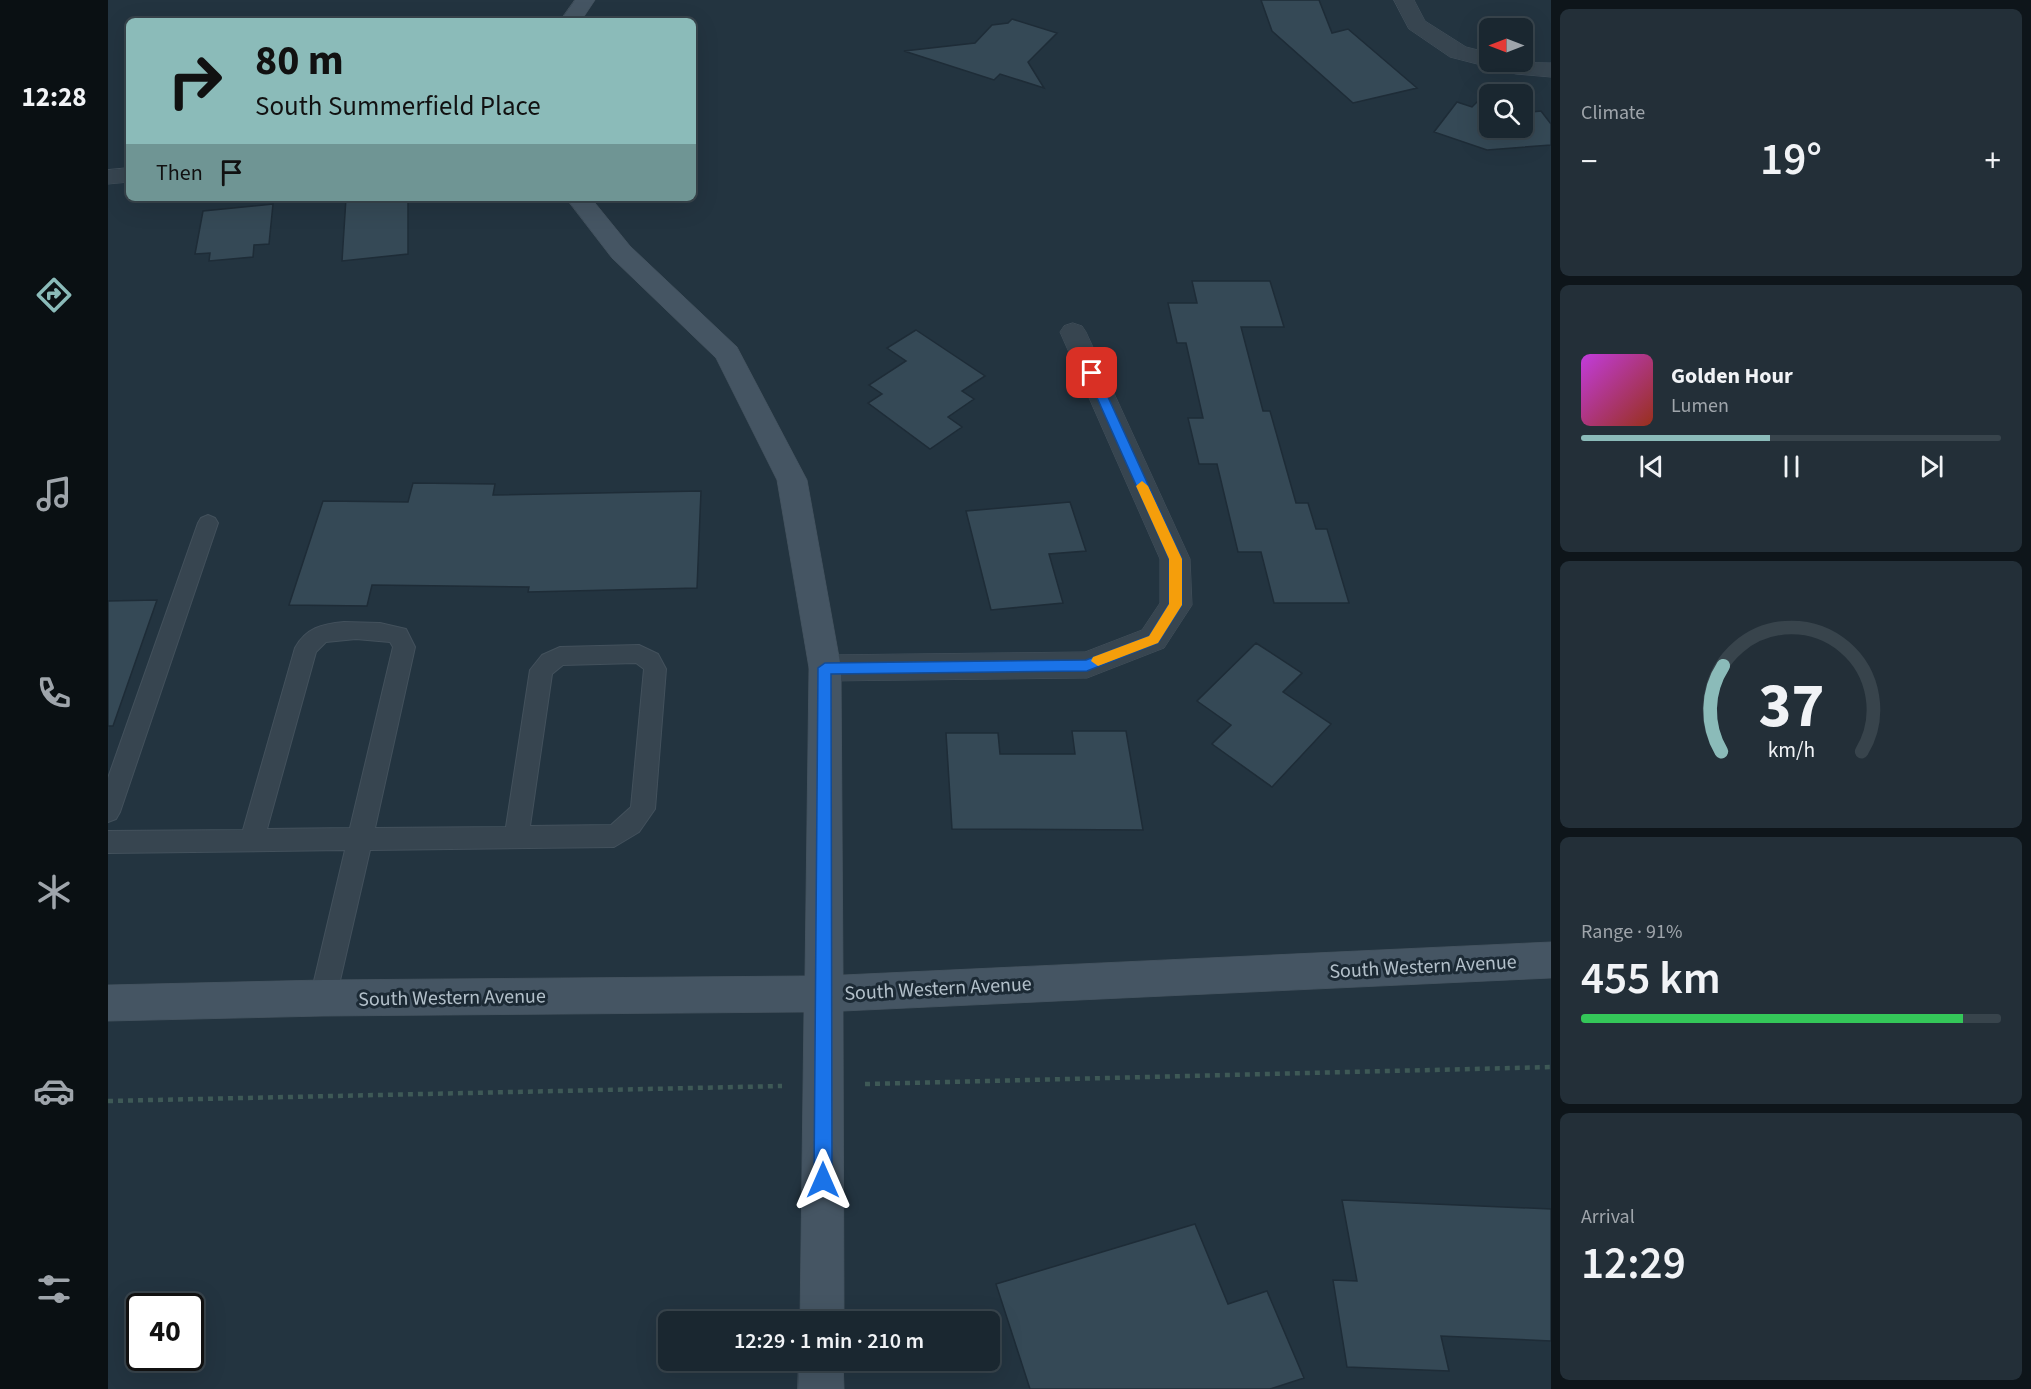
<!DOCTYPE html>
<html lang="en">
<head>
<meta charset="utf-8">
<style>
	body { margin:0; font-family:"Source Sans 3",sans-serif; background:#232f38; color:#f1f3f6; height:100vh; display:flex; flex-direction:column; font-size:22px; white-space:nowrap }
	* { box-sizing:border-box; margin:0 }
	p { font-size:20px; color:#9fa5ab }
	.icon { flex:none; width:33px; height:33px; fill:none; stroke:currentColor; stroke-width:2; stroke-linecap:round; stroke-linejoin:round }
	.map { position:relative; flex:1; overflow:hidden }
	.details { display:flex; flex-direction:column; gap:9px; padding:9px; background:#0e151a; width:480px }
	.details>* { flex:none }
	.guide { position:absolute; left:18px; top:18px; width:570px; height:183px; border-radius:9px; box-shadow:0 6px 24px #0002,0 0 0 2px #38444c; background:#8bbbb9; color:#111; overflow:hidden }
	.needle { width:39px; rotate:270deg }
	.fabs { position:absolute; left:1371px; top:18px; display:grid; gap:12px }
	.fabs a { display:grid; place-items:center; width:54px; height:54px; border-radius:9px; background:#1a2730; box-shadow:0 6px 24px #0002,0 0 0 2px #38444c; font-size:30px }
	.speed { position:absolute; left:18px; top:1293px; display:flex; gap:12px; font-size:30px; font-weight:700; text-align:center }
	.speed>* { display:grid; place-content:center; width:78px; height:78px; border-radius:50%; background:#1a2730; box-shadow:0 6px 24px #0002,0 0 0 2px #38444c; line-height:1 }
	.speed .limit { border:3px solid #111; border-radius:9px; background:#fff; color:#111 }
	.pin { position:absolute; display:grid; place-items:center; width:51px; height:51px; color:#fff; margin:-26px; border-radius:12px; box-shadow:0 3px 9px #0006 }
	.me { position:absolute; width:66px; margin:-33px; rotate:0deg; stroke-linejoin:round; filter:drop-shadow(0 0 4px #0008) }
	.turn { display:flex; align-items:center; gap:21px; height:126px; padding:0 30px; font-size:27px }
	.turn .icon { width:78px; height:78px; stroke-width:2.5 }
	.turn b { display:block; font-size:42px; line-height:51px }
	.then { display:flex; align-items:center; height:57px; padding:0 30px; background:#0003; gap:12px; font-size:22px }
	.big { font-size:45px; font-weight:600; line-height:1.1 }
	.details .card { flex:1; display:flex; flex-direction:column; justify-content:center; gap:9px; min-width:0; padding:0 21px; border-radius:9px; background:#232f38 }
	.details .dial { align-items:center; gap:0 }
	.dial svg { height:156px; overflow:visible; fill:none; stroke:#38444c; stroke-width:7; stroke-linecap:round; text-anchor:middle }
	.dial text { fill:#f1f3f6; stroke:none }
	.song { display:flex; align-items:center; gap:18px }
	.cover { width:72px; height:72px; border-radius:9px; background:linear-gradient(135deg,hsl(290 70% 55%),hsl(10 70% 35%)) }
	.played { height:6px; border-radius:3px; background:linear-gradient(90deg,#8bbbb9 45%,#38444c 45%) }
	.keys { display:flex; justify-content:space-around; direction:ltr }
	.heat { display:flex; justify-content:space-between; align-items:center; font-size:33px; direction:ltr }
	.charge { height:9px; border-radius:4px; background:linear-gradient(90deg,#34c759 91%,#38444c 0) }
	.trip { position:absolute; left:550px; top:1311px; width:342px; height:60px; border-radius:9px; background:#1a2730; box-shadow:0 6px 24px #0002,0 0 0 2px #38444c; font-weight:600; line-height:60px; text-align:center }
	main { display:flex; flex:1; min-height:0 }
	.dock { display:flex; flex-direction:column; width:108px; justify-content:space-around; align-items:center; background:#0a1013; color:#9fa5ab }
	.dock .icon { width:42px; height:42px }
	.dock .active { color:#8bbbb9 }
	.dock b { font-size:27px; color:#f1f3f6 }
	.map>svg:first-child { display:block }
	.building { fill:#354956; stroke:#1e2c37; stroke-width:1.5 }
	.lines { fill:none; stroke-linecap:round; stroke-linejoin:round }
	.lane-casing { stroke:#43515c; stroke-width:2 }
	.street-casing { stroke:#43515c; stroke-width:1 }
	.secondary-casing { stroke:#43515c; stroke-width:1 }
	.path { stroke:#3e5956; stroke-width:4.5; stroke-dasharray:5 5; stroke-linecap:butt }
	.lane { fill:#374550; fill-rule:evenodd }
	.street { fill:#374550; fill-rule:evenodd }
	.secondary { fill:#455563; fill-rule:evenodd }
	.route { fill:#1a73e8; stroke:#114b97; stroke-width:1.5 }
	.slow { fill:#f59e0b }
	.labels { text-anchor:middle; stroke-width:6; stroke-linejoin:round; paint-order:stroke }
	.street-label { font-size:20px; fill:#b3c0ca; stroke:#1c2a35 }
</style>
</head>
<body>
<main>
<nav class="dock">
<b>12:28</b>
<svg class="icon active" aria-label="directions" viewBox="0 0 24 24"><path d="M12 3l9 9-9 9-9-9zM9 14v-3h6M13 9l2 2-2 2"/></svg>
<svg class="icon" aria-label="music" viewBox="0 0 24 24"><path d="M9 18V5l10-2v13"/><circle cx="6" cy="18" r="3"/><circle cx="16" cy="16" r="3"/></svg>
<svg class="icon" aria-label="phone" viewBox="0 0 24 24"><path d="M5 4h4l2 5-3 2q2 4 5 5l2-3 5 2v4C11 20 4 13 5 4z"/></svg>
<svg class="icon" aria-label="climate" viewBox="0 0 24 24"><path d="M12 3v18M4 7l16 10M4 17L20 7"/></svg>
<svg class="icon" aria-label="car" viewBox="0 0 24 24"><path d="M5 17H2v-5l4-1 3-4h7l3 4 3 1v5h-3M9 17h6M6 11h13"/><circle cx="7" cy="17" r="2"/><circle cx="17" cy="17" r="2"/></svg>
<svg class="icon" aria-label="filters" viewBox="0 0 24 24"><path d="M4 7h16M4 17h16"/><circle cx="9" cy="7" r="2"/><circle cx="15" cy="17" r="2"/></svg>
</nav>
<div class="map">
<svg width="1443" height="1389" viewBox="0 0 1443 1389">
	<rect width="100%" height="100%" fill="#233440"/>
	<!-- building -->
	<path class="building" d="M1153,0H1211L1224,33L1240,29L1309,88L1245,103L1164,31Z
		M904,19L949,33L920,62L936,88L892,74L886,80L796,51L867,43L884,25L900,23Z
		M1349,102L1364,107L1369,102L1382,106V128H1414V113L1433,111L1443,124V145L1379,150L1326,132Z
		M238,198H300V254L234,261Z
		M165,204L161,244L146,245L145,257L101,261L102,253L87,254L95,211Z
		M1084,281H1162L1176,327H1133L1155,411H1162L1188,503H1200L1208,529H1219L1241,603H1166L1153,552H1130L1109,464H1091L1080,418H1095L1078,343H1069L1060,303H1089Z
		M808,330L877,376L854,391L866,399L840,417L854,427L822,449L760,403L774,394L761,385L798,361L779,348Z
		M305,483L387,484L385,495L593,491L589,588L420,592L421,587L264,585L259,606L181,605L215,501L300,502Z
		M962,502L978,551L941,554L955,603L883,610L858,511Z
		M49,600L5,726H0V601Z
		M1148,643L1194,673L1175,692L1223,724L1164,787L1104,744L1123,725L1089,701Z
		M964,731H1018L1035,830L844,829L838,733H890L892,754H967Z
		M1234,1200L1443,1209V1341L1333,1336L1341,1371L1239,1367L1225,1280L1249,1281Z
		M1087,1224L1120,1304L1159,1291L1196,1378L1162,1389H922L888,1284Z"/>
	<g class="lines">
		<defs>
			<path id="lane" d="M100,515L107,518L110,523L12,812L8,819L0,822V778L90,523L93,518Z
				M236,622L272,623L298,629L307,647L267,828L398,827L422,670L434,655L452,647L531,645L550,654L558,669L547,809L531,832L506,847L262,850L228,998L224,1007L215,1011L206,1007L202,998L237,850L0,853V831L135,830L187,648C198,628 214,624 236,622ZM248,639L282,642L285,647L242,828L159,829L208,652L218,642ZM528,663L536,669L523,807L503,825L422,826L444,674L455,665Z"/>
			<path id="street" d="M1286,0H1306L1317,21L1358,47L1382,53V62L1443,63V77L1408,74L1342,57L1301,29Z
				M21,168V182L0,184V170Z
				M965,323L974,326L978,332L1082,559L1084,605L1056,648L979,678L717,681L706,677L701,668L706,659L717,655L977,652L1034,630L1052,603V559L952,332L956,326Z"/>
			<path id="secondary" d="M467,0H487L473,21H452Z
				M458,198H483L522,246L629,347L699,480L733,668L735,975L1443,942V978L735,1011L736,1322H692L696,1012L215,1016L0,1021V985L215,980L697,976L701,668L669,480L608,358L504,258Z
				M691,1360H735L736,1389H690Z"/>
		</defs>
		<!-- lane casing -->
		<use href="#lane" class="lane-casing"/>
		<!-- street casing -->
		<use href="#street" class="street-casing"/>
		<!-- secondary casing -->
		<use href="#secondary" class="secondary-casing"/>
		<!-- path -->
		<path class="path" d="M757,1084L1443,1067
			M0,1101L674,1086"/>
		<!-- lane -->
		<use href="#lane" class="lane"/>
		<!-- street -->
		<use href="#street" class="street"/>
		<!-- secondary -->
		<use href="#secondary" class="secondary"/>
	</g>
	<!-- route -->
	<path class="route" d="M984,369L989,373L1074,559V605L1050,643L979,671L723,674L724,1180L721,1186L715,1189L709,1186L706,1180L710,668L717,663L978,660L1041,636L1061,604V559L978,373Z"/>
	<!-- slow -->
	<path class="slow" d="M1034,481L1040,486L1074,559V605L1050,643L990,666L983,661L985,657L1041,636L1061,604V559L1028,486Z"/>
	<g class="labels">
		<!-- street labels -->
		<g class="street-label">
			<text transform="translate(1315 966) rotate(-3)" y="7">South Western Avenue</text>
			<text transform="translate(830 988) rotate(-3)" y="7">South Western Avenue</text>
			<text transform="translate(344 997) rotate(-1)" y="7">South Western Avenue</text>
		</g>
	</g>
</svg>
<div class="fabs">
<a><svg class="needle" viewBox="-14 -14 28 28"><path d="M0-13l5 13h-10z" fill="#e53935"/><path d="M0 13l5-13h-10z" fill="#9fa5ab"/></svg></a>
<a><svg class="icon" aria-label="search" viewBox="0 0 24 24"><circle cx="10" cy="10" r="6"/><path d="M15 15l6 6"/></svg></a>
</div>
<div class="speed"><div class="limit">40</div></div>
<div class="pin" style="left:984px;top:373px;background:#d93025"><svg class="icon" aria-label="arrive" viewBox="0 0 24 24"><path d="M6 21V4h12l-3 4 3 4H6"/></svg></div>
<svg class="me" style="left:715px;top:1180px" viewBox="-20 -20 40 40"><path d="M0-17L14 15 0 8-14 15z" fill="#1a73e8" stroke="#fff" stroke-width="4"/></svg>
<div class="trip">12:29 · 1 min · 210 m</div>
<div class="guide">
<div class="turn"><svg class="icon" aria-label="right" viewBox="0 0 24 24"><path d="M7 20v-9h11M14 6l5 5-5 5"/></svg><div><b>80 m</b>South Summerfield Place</div></div>
<div class="then">Then<svg class="icon" aria-label="arrive" viewBox="0 0 24 24"><path d="M6 21V4h12l-3 4 3 4H6"/></svg></div>
</div>
</div>
<section class="details">
<div class="card"><p>Climate</p>
<div class="heat"><a>−</a><b class="big">19°</b><a>+</a></div>
</div>
<div class="card">
<div class="song"><i class="cover"></i><div><b>Golden Hour</b><p>Lumen</p></div></div>
<div class="played"></div>
<div class="keys"><svg class="icon" aria-label="previous" viewBox="0 0 24 24"><path d="M18 5L8 12l10 7zM5 5v14"/></svg><svg class="icon" aria-label="pause" viewBox="0 0 24 24"><path d="M8 5v14M16 5v14"/></svg><svg class="icon" aria-label="next" viewBox="0 0 24 24"><path d="M6 5l10 7-10 7zM19 5v14"/></svg></div>
</div>
<div class="card dial"><svg viewBox="0 0 100 80">
<path d="M14 69A42 42 0 1 1 86 69"/>
<path d="M14 69A42 42 0 0 1 15 25" stroke="#8bbbb9"/>
<text x="50" y="56" font-size="32" font-weight="700">37</text>
<text x="50" y="72" font-size="11">km/h</text>
</svg></div>
<div class="card"><p>Range · 91%</p><b class="big">455 km</b><div class="charge"></div></div>
<div class="card"><p>Arrival</p><b class="big">12:29</b></div>
</section>
</main>
</body>
</html>
